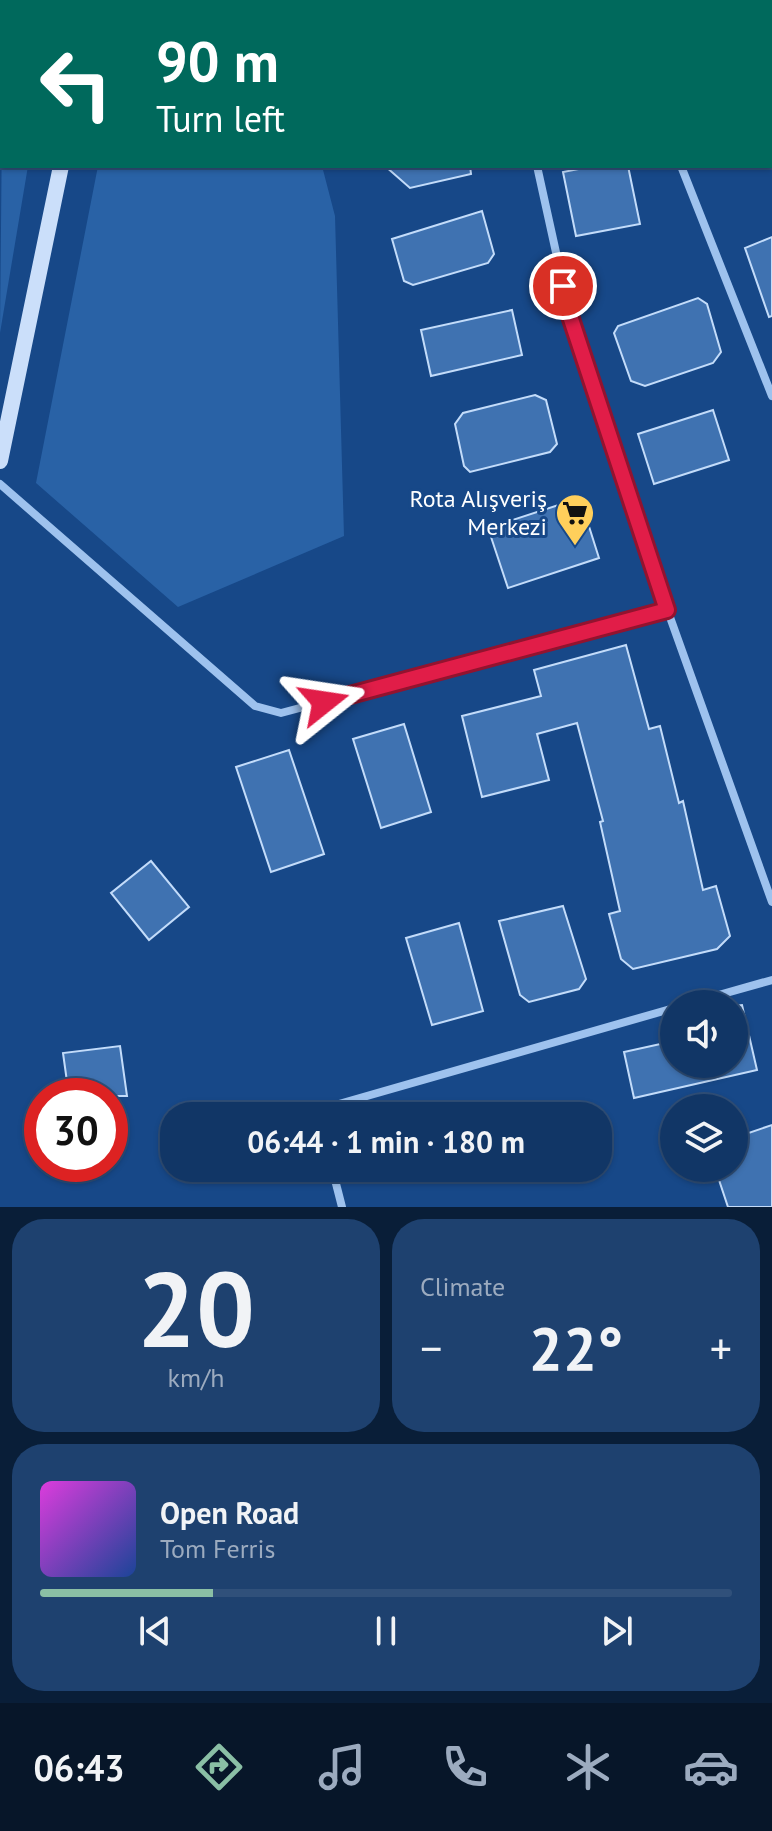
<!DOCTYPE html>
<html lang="en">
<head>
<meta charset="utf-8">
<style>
	body { margin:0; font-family:"PT Sans",sans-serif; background:#1e416f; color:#f1f3f6; height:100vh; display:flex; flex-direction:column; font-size:30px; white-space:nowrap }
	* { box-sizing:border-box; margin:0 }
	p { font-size:26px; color:#9cabbf }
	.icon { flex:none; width:44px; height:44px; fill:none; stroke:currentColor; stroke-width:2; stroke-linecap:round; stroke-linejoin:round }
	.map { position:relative; height:1207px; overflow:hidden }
	.panel { display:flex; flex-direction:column; gap:12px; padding:12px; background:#091e38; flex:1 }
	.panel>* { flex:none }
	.guide { position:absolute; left:0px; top:0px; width:772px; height:168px; box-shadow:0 2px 6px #0004,0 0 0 2px #30507a; background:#00695c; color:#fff; overflow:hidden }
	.tools { position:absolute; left:660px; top:990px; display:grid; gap:16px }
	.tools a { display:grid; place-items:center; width:88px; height:88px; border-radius:50%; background:#113666; box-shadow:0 2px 6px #0004,0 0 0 2px #30507a; font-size:40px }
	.speed { position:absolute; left:24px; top:1078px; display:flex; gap:16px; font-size:40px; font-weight:700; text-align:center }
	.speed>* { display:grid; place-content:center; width:104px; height:104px; border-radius:50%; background:#113666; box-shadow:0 2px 6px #0004,0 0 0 2px #30507a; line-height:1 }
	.speed .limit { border:12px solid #d22; background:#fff; color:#111 }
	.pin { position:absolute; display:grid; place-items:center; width:68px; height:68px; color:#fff; margin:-34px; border:4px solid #fff; border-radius:50%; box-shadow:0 2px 8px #0007 }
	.me { position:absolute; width:88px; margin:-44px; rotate:75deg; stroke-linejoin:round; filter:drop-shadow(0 0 6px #0008) }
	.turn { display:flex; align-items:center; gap:28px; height:168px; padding:0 24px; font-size:36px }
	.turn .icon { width:104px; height:104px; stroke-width:2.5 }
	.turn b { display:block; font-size:56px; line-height:68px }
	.big { font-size:60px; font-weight:700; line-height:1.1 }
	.panel .widget { flex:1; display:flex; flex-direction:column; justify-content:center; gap:12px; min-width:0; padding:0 28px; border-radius:32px; background:#1e416f }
	.panel .dial { align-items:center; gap:0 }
	.dial b { font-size:104px; line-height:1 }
	.song { display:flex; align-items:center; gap:24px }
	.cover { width:96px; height:96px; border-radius:12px; background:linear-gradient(135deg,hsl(300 70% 55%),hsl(220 70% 35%)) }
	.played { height:8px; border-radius:4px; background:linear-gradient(90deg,#8abfa5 25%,#30507a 25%) }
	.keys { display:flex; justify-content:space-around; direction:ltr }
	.heat { display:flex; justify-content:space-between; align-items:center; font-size:44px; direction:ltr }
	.panel .tiles { flex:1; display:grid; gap:12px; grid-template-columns:1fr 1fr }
	.widget:last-child { grid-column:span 2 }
	.trip { position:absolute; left:160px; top:1102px; width:452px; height:80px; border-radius:32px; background:#113666; box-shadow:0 2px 6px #0004,0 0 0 2px #30507a; font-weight:700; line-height:80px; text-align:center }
	.tabs { display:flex; height:128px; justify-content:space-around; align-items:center; background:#071629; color:#9cabbf }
	.tabs .icon { width:56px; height:56px }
	.tabs .current { color:#8abfa5 }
	.tabs b { font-size:36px; color:#f1f3f6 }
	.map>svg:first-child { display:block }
	.green { fill:#2962a6 }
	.building { fill:#3f72b1; stroke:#c3dcfa; stroke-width:2 }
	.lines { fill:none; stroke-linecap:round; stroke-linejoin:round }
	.street { stroke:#9ec2ee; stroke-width:8 }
	.secondary { stroke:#cbdffa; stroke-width:16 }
	.route-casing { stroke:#92132f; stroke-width:20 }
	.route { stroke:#e11d48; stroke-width:14 }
	.labels { text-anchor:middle; stroke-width:6; stroke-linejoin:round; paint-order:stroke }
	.poi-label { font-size:24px; fill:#fff; stroke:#174888; text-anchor:end }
</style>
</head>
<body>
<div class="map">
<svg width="772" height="1207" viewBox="0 0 772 1207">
	<rect width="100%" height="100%" fill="#174888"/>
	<!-- green -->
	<path class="green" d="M2,122V166H28L0,333Z
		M98,166H322L335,216L344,536L178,607L36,483Z"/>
	<!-- building -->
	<path class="building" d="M385,166H470L471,174L410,188Z
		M594,166H628L640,224L576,236L563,172Z
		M482,211L494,254L488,263L413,285L404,281L392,239Z
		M772,237V316L769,317L745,248Z
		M698,298L707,304L721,352L713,363L645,386L631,381L614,333L618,326Z
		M512,310L522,355L431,376L421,330Z
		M535,395L546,400L557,444L550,452L470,472L464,466L455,424L463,413Z
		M713,410L729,460L654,484L638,434Z
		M580,498L599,558L508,588L488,528Z
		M626,645L649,729L660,726L679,803L683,801L703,890L716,886L730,936L717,949L633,969L621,959L609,914L620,911L600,822L603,821L577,723L537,734L549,780L482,797L462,716L541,696L534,670Z
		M404,724L431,812L381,828L353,739Z
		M289,750L324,854L271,872L236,767Z
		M151,861L189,907L149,940L111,893Z
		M563,906L586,979L579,989L529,1002L520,995L499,921Z
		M459,923L483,1011L432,1025L406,938Z
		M742,1005L757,1070L634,1098L624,1052L674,1041V1064H734V1006Z
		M120,1046L127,1096H69L63,1053Z
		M772,1125V1207H728L715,1168H734V1138Z"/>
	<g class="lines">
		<!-- street -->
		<path class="street" d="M500,0L501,2
			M621,0V2
			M537,166L570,316L661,592L772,902
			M681,166L772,396
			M0,484L255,706L281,713L667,610
			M687,1004L772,980
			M319,1116L318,1110L674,1008
			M332,1168L342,1207"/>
		<!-- secondary -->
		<path class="secondary" d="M95,2V0
			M0,461L61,166"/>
	</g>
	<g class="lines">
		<defs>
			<path id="route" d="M324,702L667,610L570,316L563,286"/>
		</defs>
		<!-- route casing -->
		<use href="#route" class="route-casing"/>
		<!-- route -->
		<use href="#route" class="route"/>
	</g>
	<!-- icons -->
	<defs>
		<symbol id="supermarket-pin" viewBox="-11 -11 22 30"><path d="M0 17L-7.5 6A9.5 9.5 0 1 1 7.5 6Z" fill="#ffcf5b" stroke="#174888"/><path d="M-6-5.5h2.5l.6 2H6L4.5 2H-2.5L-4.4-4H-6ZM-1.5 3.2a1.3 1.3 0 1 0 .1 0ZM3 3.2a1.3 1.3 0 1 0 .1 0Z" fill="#111"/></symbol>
	</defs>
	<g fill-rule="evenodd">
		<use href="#supermarket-pin" x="553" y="491" width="44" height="60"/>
	</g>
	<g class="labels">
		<!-- poi labels -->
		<g class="poi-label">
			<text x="547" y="507">Rota Alışveriş<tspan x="547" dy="28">Merkezi</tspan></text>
		</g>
	</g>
</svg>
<div class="tools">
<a><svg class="icon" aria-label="sound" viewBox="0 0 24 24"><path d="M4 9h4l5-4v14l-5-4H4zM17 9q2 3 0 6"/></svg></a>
<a><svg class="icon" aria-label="layers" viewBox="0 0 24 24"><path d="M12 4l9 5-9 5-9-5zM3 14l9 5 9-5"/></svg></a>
</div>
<div class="speed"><div class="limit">30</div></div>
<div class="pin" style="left:563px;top:286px;background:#d93025"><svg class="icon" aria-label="arrive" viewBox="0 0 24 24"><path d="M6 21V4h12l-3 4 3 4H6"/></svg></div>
<svg class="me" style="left:324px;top:702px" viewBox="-20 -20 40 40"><path d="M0-17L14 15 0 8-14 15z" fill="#e11d48" stroke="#fff" stroke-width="4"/></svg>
<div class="trip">06:44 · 1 min · 180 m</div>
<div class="guide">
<div class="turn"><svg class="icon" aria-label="left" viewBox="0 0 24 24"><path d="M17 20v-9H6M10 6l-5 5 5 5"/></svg><div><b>90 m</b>Turn left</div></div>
</div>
</div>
<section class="panel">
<div class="tiles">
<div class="widget dial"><b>20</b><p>km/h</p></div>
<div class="widget"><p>Climate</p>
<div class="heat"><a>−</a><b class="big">22°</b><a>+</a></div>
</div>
<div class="widget">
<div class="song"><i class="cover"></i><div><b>Open Road</b><p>Tom Ferris</p></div></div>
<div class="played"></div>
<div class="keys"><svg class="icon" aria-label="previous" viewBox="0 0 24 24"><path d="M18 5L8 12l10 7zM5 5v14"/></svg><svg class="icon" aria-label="pause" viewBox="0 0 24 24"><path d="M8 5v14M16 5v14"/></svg><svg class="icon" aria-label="next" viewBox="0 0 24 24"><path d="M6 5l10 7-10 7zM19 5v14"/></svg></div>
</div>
</div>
</section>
<nav class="tabs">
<b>06:43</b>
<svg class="icon current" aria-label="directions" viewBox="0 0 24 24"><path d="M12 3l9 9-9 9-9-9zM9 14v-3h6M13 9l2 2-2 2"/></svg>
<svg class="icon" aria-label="music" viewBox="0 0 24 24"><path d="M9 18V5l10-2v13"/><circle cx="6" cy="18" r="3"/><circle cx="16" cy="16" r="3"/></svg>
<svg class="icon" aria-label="phone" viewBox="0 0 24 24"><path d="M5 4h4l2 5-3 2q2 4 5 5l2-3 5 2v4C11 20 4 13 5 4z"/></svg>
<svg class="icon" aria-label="climate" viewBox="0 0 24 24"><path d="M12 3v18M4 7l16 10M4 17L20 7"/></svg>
<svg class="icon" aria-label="car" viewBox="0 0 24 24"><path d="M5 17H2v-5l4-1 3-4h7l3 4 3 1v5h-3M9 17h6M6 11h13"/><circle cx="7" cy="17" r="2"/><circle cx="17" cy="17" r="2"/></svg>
</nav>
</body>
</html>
